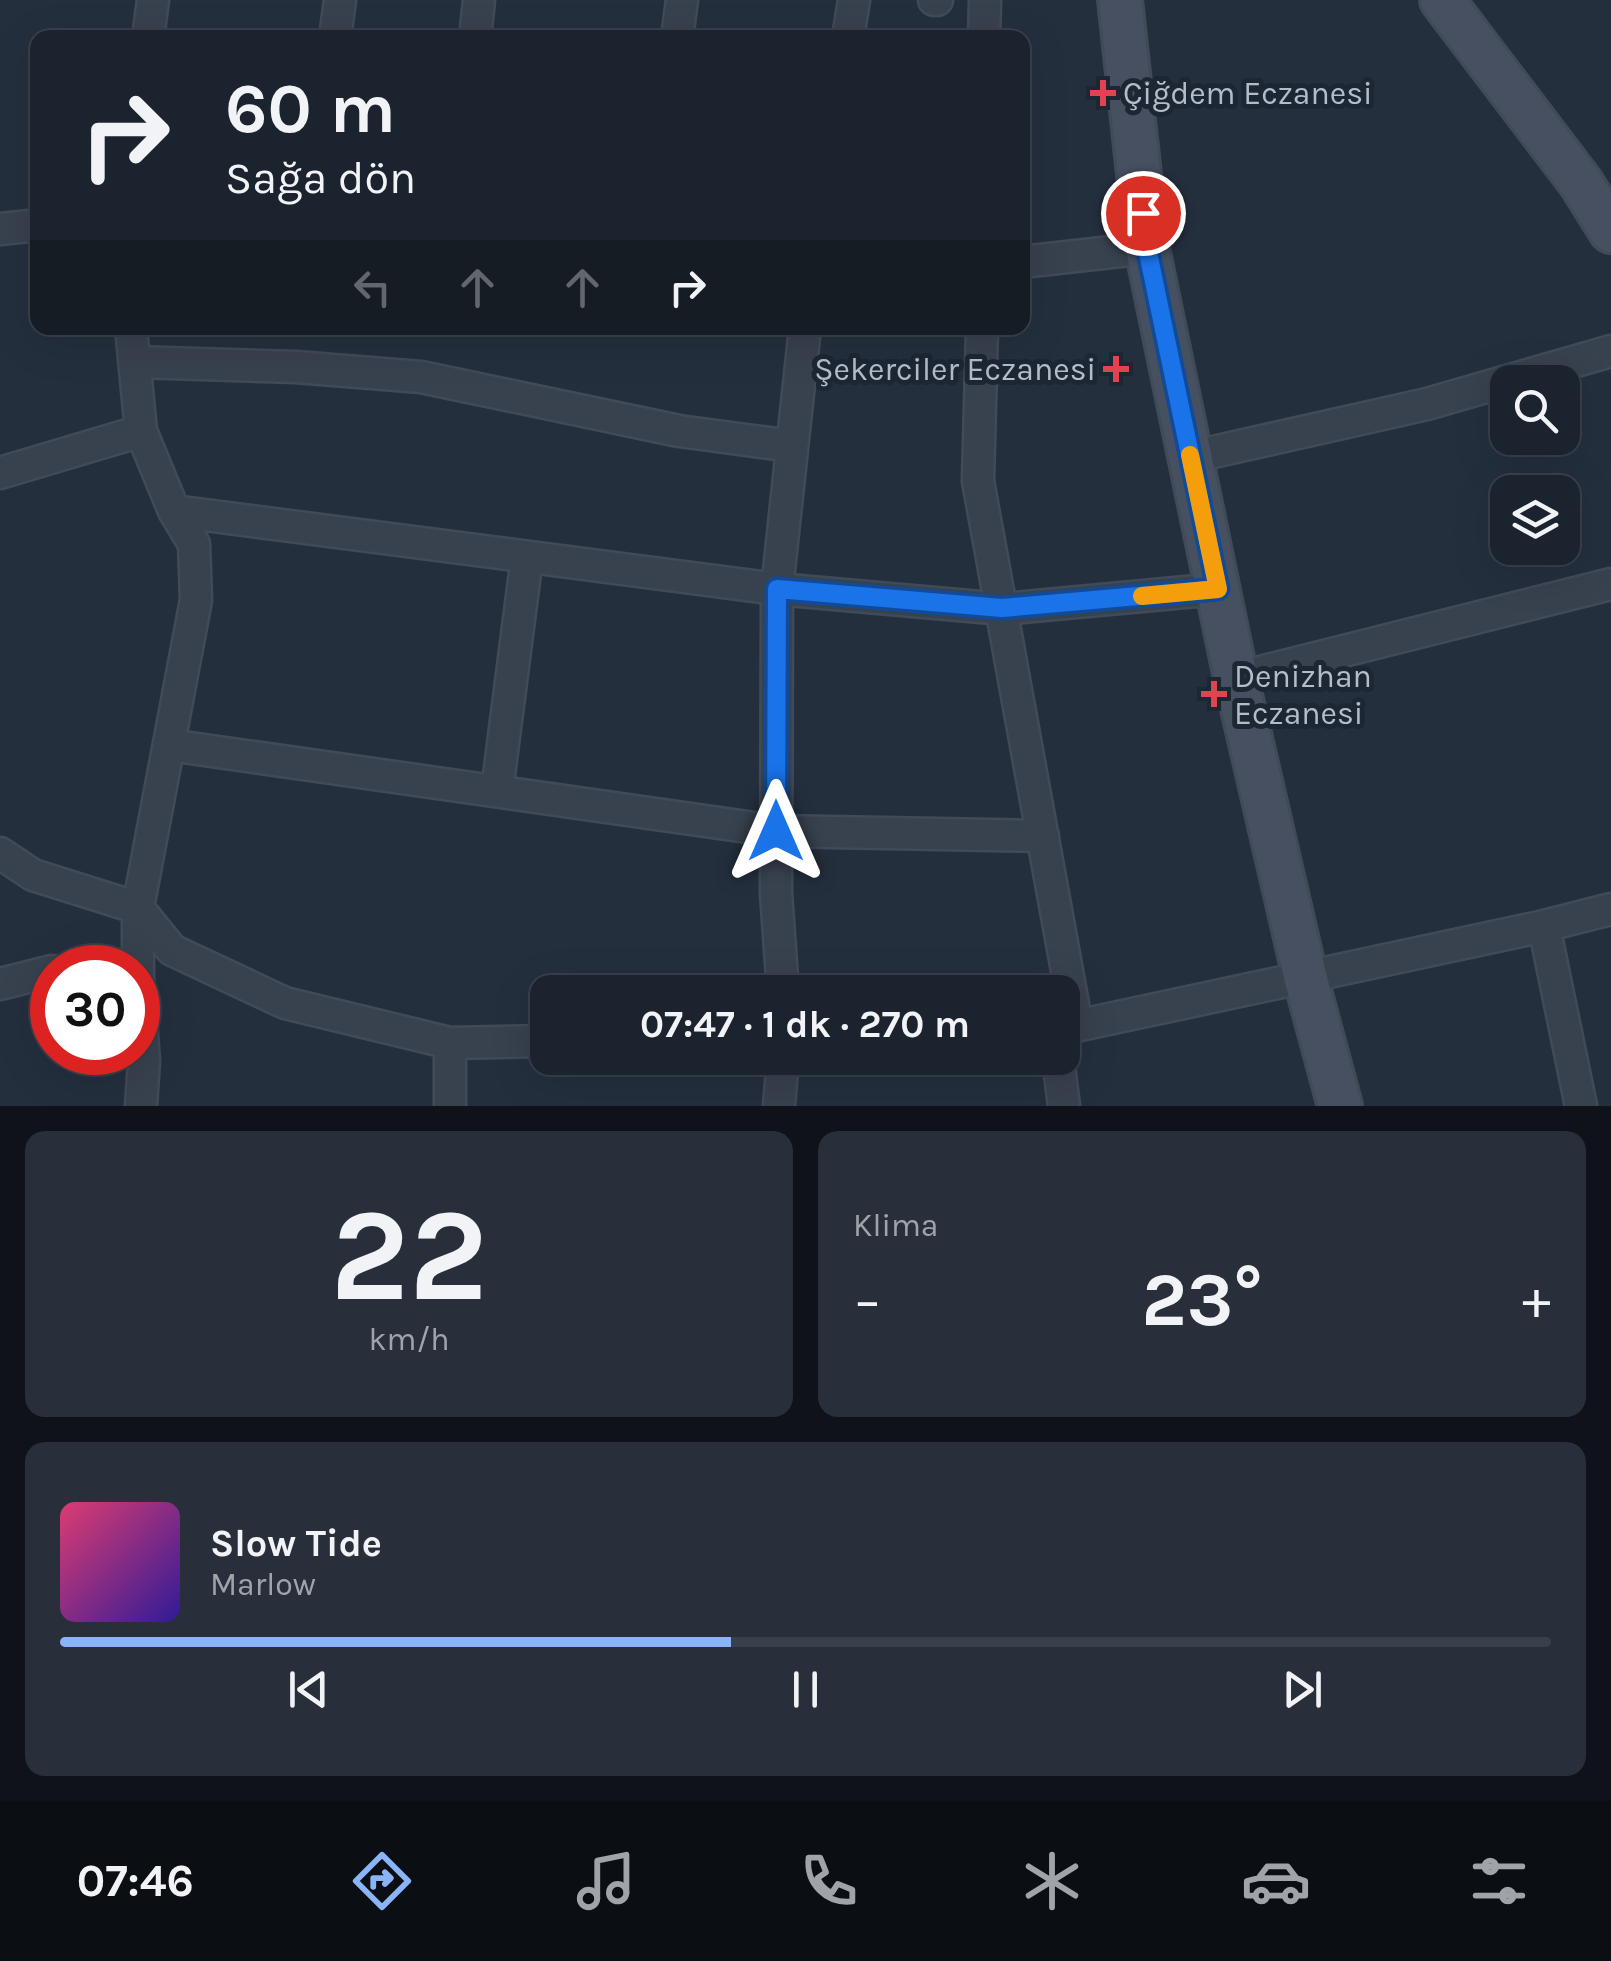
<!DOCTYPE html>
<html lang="tr">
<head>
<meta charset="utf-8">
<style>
	body { margin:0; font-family:Karla,sans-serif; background:#282f3a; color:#f1f3f6; height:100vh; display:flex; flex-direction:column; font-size:38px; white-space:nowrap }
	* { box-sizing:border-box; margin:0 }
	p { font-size:32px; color:#a0a4aa }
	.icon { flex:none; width:55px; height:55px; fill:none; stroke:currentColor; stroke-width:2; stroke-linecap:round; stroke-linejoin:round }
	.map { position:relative; height:1106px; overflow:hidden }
	.drawer { display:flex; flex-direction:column; gap:25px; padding:25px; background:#0f1319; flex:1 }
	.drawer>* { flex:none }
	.banner { position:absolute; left:30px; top:30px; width:1000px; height:305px; border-radius:20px; box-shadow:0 10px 40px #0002,0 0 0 2px #39404a; background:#1b232e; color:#f1f3f6; overflow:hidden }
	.buttons { position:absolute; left:1490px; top:365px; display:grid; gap:20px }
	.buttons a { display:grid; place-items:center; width:90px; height:90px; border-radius:20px; background:#1b232e; box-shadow:0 10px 40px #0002,0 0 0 2px #39404a; font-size:50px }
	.speed { position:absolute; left:30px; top:945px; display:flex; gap:20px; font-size:50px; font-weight:700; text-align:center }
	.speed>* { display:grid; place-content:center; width:130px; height:130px; border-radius:50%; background:#1b232e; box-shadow:0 10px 40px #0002,0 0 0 2px #39404a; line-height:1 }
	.speed .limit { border:15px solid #d22; background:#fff; color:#111 }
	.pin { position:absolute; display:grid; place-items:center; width:85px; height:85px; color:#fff; margin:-42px; border:5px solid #fff; border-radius:50%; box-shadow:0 2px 10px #0007 }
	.me { position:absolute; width:110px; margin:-55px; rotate:0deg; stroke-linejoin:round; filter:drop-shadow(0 0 8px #0008) }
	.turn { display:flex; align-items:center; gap:35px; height:210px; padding:0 30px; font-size:45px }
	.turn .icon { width:130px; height:130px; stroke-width:2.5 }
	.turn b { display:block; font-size:70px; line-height:85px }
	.lanes { display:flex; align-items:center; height:95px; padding:0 30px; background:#0003; justify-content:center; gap:50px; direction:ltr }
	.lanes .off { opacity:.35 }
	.big { font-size:75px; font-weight:700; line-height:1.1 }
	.drawer .tile { flex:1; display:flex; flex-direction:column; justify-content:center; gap:15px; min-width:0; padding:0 35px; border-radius:20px; background:#282f3a }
	.drawer .dial { align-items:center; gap:0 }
	.dial b { font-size:130px; line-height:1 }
	.song { display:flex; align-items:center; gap:30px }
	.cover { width:120px; height:120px; border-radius:15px; background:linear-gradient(135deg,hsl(340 70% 55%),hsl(250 70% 35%)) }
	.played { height:10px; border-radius:5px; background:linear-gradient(90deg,#8ab4f8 45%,#39404a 45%) }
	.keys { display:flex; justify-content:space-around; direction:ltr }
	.heat { display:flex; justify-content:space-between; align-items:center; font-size:55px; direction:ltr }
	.drawer .tiles { flex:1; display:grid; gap:25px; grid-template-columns:1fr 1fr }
	.tile:last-child { grid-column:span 2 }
	.trip { position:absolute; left:530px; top:975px; width:550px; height:100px; border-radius:20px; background:#1b232e; box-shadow:0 10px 40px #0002,0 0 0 2px #39404a; font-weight:700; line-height:100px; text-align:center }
	.tabs { display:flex; height:160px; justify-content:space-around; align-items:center; background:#0b0e12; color:#a0a4aa }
	.tabs .icon { width:70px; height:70px }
	.tabs .active { color:#8ab4f8 }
	.tabs b { font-size:45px; color:#f1f3f6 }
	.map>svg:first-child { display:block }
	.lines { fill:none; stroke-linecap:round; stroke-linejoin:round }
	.street-casing { stroke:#414a57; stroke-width:35 }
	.secondary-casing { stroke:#414a57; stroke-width:48 }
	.street { stroke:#38414e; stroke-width:30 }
	.secondary { stroke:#465061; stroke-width:42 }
	.route-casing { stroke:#114b97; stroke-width:25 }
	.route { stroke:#1a73e8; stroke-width:18 }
	.slow { stroke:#f59e0b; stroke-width:18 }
	.health-dot { fill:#e0444e; stroke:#1d2633; stroke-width:4 }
	.labels { text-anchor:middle; stroke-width:10; stroke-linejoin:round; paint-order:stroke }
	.poi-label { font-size:32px; fill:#b4bcc9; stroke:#1d2633; text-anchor:start }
</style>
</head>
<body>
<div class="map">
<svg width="1611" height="1106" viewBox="0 0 1611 1106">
	<rect width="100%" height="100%" fill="#242f3e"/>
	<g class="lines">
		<defs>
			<path id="street" d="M934,0H937
				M148,38L153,0
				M335,38L340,0
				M475,38L479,0
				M677,38L682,0
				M848,38L854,0
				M984,38L985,0
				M0,229L38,225
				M1022,262L1147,248
				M131,328L141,431L174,511L194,544L196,600L138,908V979L144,1061L141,1106
				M982,328L978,481L1077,1026
				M134,362L296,367L421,377L679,431L792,446
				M1191,457L1427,404L1611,351
				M0,473L141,431
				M174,511L777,589L1003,609L1218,589
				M1236,678L1611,584
				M169,745L776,831L1043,836
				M497,791L527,557
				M0,853L33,875L138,908L172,950L285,1003L450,1043L548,1041
				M1544,926L1581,1106
				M0,984L52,971
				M783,992L776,893L777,589L805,328
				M1062,1029L1544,926L1611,909
				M450,1043V1106
				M1058,1058L1064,1106
				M779,1106L783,1058"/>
			<path id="secondary" d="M1120,0L1147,248L1236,678L1305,976L1340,1106
				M1442,0L1581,183L1611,231"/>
		</defs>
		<!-- street casing -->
		<use href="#street" class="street-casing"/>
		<!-- secondary casing -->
		<use href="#secondary" class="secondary-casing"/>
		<!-- street -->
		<use href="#street" class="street"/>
		<!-- secondary -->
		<use href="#secondary" class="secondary"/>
	</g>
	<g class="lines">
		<defs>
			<path id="route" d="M776,831L777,589L1002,608L1218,589L1147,248L1143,213"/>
		</defs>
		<!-- route casing -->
		<use href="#route" class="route-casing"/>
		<!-- route -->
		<use href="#route" class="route"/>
		<!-- slow -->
		<path class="slow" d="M1142,596L1218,589L1190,455"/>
	</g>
	<!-- markers -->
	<g class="health-dot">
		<path d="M1098 78h10v10h10v10h-10v10h-10v-10h-10v-10h10z"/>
		<path d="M1111 354h10v10h10v10h-10v10h-10v-10h-10v-10h10z"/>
		<path d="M1209 679h10v10h10v10h-10v10h-10v-10h-10v-10h10z"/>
	</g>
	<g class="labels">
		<!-- poi labels -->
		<g class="poi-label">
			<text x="1123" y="104">Çiğdem Eczanesi</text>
			<text x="1096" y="380" text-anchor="end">Şekerciler Eczanesi</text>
			<text x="1234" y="687">Denizhan<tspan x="1234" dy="37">Eczanesi</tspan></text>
		</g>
	</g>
</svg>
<div class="buttons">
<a><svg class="icon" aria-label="search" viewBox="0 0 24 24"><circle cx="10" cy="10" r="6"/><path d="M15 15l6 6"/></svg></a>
<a><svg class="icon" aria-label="layers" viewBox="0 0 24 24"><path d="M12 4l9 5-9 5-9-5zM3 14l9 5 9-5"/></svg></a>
</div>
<div class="speed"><div class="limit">30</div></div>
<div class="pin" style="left:1143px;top:213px;background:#d93025"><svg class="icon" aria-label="arrive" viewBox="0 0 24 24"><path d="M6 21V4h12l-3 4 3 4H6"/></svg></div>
<svg class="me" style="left:776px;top:831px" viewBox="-20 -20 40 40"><path d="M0-17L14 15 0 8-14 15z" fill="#1a73e8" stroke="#fff" stroke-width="4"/></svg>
<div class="trip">07:47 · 1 dk · 270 m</div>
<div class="banner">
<div class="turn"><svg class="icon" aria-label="right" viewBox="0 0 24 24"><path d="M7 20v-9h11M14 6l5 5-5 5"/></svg><div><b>60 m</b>Sağa dön</div></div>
<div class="lanes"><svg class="icon off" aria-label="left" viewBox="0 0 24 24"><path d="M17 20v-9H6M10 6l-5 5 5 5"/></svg><svg class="icon off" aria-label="ahead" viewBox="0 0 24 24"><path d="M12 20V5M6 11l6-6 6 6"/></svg><svg class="icon off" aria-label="ahead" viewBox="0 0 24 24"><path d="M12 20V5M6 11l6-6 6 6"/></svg><svg class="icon" aria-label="right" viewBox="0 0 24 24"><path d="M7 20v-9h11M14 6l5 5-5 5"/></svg></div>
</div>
</div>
<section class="drawer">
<div class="tiles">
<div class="tile dial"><b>22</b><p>km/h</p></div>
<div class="tile"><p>Klima</p>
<div class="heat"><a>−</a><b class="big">23°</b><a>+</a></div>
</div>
<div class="tile">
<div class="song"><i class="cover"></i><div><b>Slow Tide</b><p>Marlow</p></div></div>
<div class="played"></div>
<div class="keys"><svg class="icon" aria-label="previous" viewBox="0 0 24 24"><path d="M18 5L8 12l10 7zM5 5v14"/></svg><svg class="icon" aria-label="pause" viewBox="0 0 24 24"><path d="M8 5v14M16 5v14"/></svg><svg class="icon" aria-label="next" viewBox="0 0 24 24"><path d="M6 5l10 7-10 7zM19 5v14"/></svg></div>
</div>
</div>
</section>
<nav class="tabs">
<b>07:46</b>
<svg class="icon active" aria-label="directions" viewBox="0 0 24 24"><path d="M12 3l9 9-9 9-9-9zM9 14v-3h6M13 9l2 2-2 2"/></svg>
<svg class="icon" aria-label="music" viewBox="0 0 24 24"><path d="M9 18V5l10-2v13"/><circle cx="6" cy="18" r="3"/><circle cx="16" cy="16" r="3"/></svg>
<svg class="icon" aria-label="phone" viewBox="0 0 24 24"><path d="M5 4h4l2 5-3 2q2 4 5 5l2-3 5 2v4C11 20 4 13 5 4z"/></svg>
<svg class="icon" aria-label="climate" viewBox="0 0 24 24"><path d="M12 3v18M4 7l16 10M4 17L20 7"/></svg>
<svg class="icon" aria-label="car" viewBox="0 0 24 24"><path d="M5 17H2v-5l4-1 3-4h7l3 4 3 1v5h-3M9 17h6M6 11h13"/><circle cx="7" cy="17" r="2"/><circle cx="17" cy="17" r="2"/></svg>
<svg class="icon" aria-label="filters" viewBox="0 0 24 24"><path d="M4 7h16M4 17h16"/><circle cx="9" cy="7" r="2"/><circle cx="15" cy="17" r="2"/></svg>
</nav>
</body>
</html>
